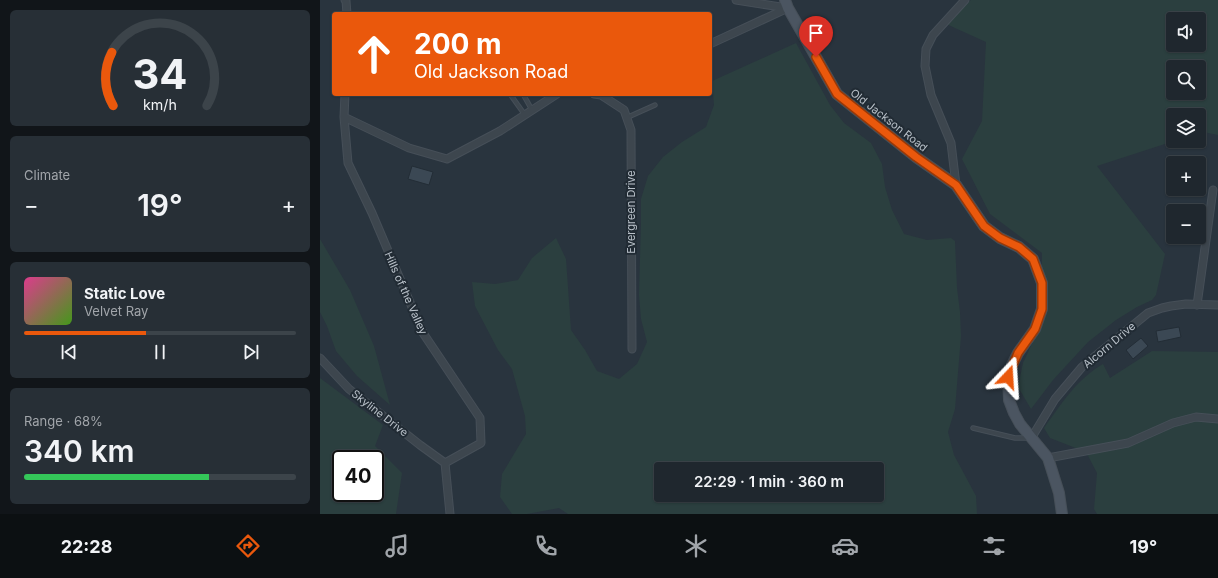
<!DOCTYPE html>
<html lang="en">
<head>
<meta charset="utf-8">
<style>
	body { margin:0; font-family:Inter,sans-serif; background:#272f36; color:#f1f3f6; height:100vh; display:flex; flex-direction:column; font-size:15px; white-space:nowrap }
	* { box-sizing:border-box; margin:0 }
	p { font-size:13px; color:#a1a5aa }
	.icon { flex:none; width:22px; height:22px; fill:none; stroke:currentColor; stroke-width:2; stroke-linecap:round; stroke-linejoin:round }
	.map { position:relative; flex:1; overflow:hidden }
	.drawer { display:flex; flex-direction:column; gap:10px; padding:10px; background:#111519; width:320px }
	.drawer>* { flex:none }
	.banner { position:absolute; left:12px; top:12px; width:380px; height:84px; border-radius:4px; box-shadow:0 1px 3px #0004,0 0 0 1px #3c444a; background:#ea580c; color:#fff; overflow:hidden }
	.tools { position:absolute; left:846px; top:12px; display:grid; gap:8px }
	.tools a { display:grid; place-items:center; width:40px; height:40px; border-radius:4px; background:#1f272e; box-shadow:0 1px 3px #0004,0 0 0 1px #3c444a; font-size:20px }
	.speed { position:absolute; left:12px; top:450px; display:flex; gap:8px; font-size:20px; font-weight:700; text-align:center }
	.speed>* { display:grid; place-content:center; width:52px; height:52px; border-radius:50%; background:#1f272e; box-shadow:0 1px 3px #0004,0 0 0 1px #3c444a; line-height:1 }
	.speed .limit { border:2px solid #111; border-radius:6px; background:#fff; color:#111 }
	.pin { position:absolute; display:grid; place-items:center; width:34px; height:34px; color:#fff; margin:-41px -17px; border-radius:50% 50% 50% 0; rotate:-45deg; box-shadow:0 0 4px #0007 }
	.pin .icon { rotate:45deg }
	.me { position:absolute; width:44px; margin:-22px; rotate:20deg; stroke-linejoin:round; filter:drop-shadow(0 0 3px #0008) }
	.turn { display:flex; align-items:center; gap:14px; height:84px; padding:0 16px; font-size:18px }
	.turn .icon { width:52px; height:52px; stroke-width:2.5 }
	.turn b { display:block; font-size:28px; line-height:34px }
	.big { font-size:30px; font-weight:600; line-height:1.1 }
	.drawer .tile { flex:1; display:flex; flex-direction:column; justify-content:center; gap:6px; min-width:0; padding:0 14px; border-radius:6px; background:#272f36 }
	.drawer .dial { align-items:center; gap:0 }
	.dial svg { height:104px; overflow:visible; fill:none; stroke:#3c444a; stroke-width:7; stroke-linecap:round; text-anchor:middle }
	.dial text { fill:#f1f3f6; stroke:none }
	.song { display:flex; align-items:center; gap:12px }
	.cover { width:48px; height:48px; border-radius:6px; background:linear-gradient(135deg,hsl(330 70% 55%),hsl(100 70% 35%)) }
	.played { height:4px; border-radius:2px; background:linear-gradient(90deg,#ea580c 45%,#3c444a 45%) }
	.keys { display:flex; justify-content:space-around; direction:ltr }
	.heat { display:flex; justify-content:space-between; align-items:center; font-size:22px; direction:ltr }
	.charge { height:6px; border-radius:3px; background:linear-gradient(90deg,#34c759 68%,#3c444a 0) }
	.trip { position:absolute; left:334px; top:462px; width:230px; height:40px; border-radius:4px; background:#1f272e; box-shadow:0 1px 3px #0004,0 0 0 1px #3c444a; font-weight:600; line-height:40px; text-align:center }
	.tabs { display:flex; height:64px; justify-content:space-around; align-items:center; background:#0c1012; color:#a1a5aa }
	.tabs .icon { width:28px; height:28px }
	.tabs .active { color:#ea580c }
	.tabs b { font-size:18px; color:#f1f3f6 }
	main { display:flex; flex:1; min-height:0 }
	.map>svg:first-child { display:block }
	.green { fill:#2b3f3f; fill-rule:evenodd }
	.building { fill:#3b4854; stroke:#232d36 }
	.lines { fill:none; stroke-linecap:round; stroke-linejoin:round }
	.lane-casing { stroke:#464f58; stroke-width:5.5 }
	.street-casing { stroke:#464f58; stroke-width:9 }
	.secondary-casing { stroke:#464f58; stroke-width:12 }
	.lane { stroke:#3d464e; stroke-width:3.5 }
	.street { stroke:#3d464e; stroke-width:7 }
	.secondary { stroke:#4b5561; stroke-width:10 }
	.route-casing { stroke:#983908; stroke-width:10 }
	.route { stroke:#ea580c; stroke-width:7 }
	.labels { text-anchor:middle; stroke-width:4; stroke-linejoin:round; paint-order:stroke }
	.street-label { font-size:11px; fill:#b9c1c9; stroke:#212b34 }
</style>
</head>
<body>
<main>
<section class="drawer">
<div class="tile dial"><svg viewBox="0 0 100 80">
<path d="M14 69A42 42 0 1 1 86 69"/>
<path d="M14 69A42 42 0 0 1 13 28" stroke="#ea580c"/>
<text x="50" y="56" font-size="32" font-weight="700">34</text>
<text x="50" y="72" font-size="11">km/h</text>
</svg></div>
<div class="tile"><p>Climate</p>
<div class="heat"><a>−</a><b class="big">19°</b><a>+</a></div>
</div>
<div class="tile">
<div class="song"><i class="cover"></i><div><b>Static Love</b><p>Velvet Ray</p></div></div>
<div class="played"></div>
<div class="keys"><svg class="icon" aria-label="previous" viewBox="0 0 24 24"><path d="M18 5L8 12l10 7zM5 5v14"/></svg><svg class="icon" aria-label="pause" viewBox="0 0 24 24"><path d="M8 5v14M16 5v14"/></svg><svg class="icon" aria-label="next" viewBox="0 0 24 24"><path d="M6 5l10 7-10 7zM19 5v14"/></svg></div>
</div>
<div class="tile"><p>Range · 68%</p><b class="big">340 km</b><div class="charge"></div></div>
</section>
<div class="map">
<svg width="898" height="514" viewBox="0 0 898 514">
	<rect width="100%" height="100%" fill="#29343e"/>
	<!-- green -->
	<path class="green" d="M651,0H898V135L883,132L879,133V115H853V141H854L777,166L845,254L836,295L832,300L817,307L796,320L768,342L733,380L711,409L698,387L703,363L722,322V253L670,214L642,159L662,121L666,42L624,23ZM853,19H879V45H853ZM853,67H879V93H853Z
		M476,43L510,105L524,123L551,143L562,164L565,187L572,210L584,234L607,240L631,238L635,241L637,288L640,312L641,336L635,409L628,432L634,455L656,496L657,514H248L239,508L207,514H192L180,497L182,474L206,434L205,416L192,369L178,350L155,306L152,282L175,284L198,280L212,258L236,238L246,259L251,330L265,350L277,371L299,379L317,364L327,342L321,319L319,295L321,223V199L328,176L343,157L362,142L386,127L394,105L392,81ZM341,469H557V495H341Z
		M0,239L30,290L54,346L70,405L37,376L16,351L7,326L0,312Z
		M832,351L898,352V514H777L774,509L777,473L766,452L730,438L724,428C742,403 756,380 783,364L790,378Z
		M0,378L63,425L55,446L82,473L76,514H0ZM21,459H55V493H21Z"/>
	<!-- building -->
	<path class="building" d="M92,166L113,172L109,185L88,179Z
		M859,327L861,337L838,342L836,331Z
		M821,338L828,346L813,359L806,350Z"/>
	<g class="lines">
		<defs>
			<path id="lane" d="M190,94L205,115
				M203,94L212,110
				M306,118L335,105
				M653,428L695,438H709"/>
			<path id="street" d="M25,0L26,1L27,14
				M416,0L467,8
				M390,44L468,8
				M25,94L24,117L28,163L52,213L103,333L160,418L161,443L125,463
				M274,94L281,95L304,110L311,130L312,349
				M24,117L89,148L127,159L180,131L237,94
				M636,185L631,143L611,95L605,66L606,49L613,35L645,0
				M877,305L893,190
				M0,358L29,389L100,445L125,463
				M712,437L735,399L762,367L828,313L842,308L851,306L866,304L898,305
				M728,458L808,443L853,423L876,417L898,419
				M125,463L130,514"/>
			<path id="secondary" d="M465,0L468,8L517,94L596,157L636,185L664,226L680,238L699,247L713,259L722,283V309L715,329L698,353L692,365L688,377L689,400L694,413L700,424L728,458L739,493L742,514"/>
		</defs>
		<!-- lane casing -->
		<use href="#lane" class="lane-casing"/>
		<!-- street casing -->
		<use href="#street" class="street-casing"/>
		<!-- secondary casing -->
		<use href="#secondary" class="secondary-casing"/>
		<!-- lane -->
		<use href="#lane" class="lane"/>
		<!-- street -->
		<use href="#street" class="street"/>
		<!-- secondary -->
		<use href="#secondary" class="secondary"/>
	</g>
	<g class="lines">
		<defs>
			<path id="route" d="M496,57L517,94L596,157L636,185L664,226L680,238L699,247L713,259L722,283V309L715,329L698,353L688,377"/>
		</defs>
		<!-- route casing -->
		<use href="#route" class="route-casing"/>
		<!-- route -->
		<use href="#route" class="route"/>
	</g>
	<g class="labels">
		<!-- street labels -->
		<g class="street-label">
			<text transform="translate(569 120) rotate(38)" y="4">Old Jackson Road</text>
			<text transform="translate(311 212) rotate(-90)" y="4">Evergreen Drive</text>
			<text transform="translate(86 293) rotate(66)" y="4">Hills of the Valley</text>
			<text transform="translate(789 345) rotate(-40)" y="4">Alcorn Drive</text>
			<text transform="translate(60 413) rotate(38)" y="4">Skyline Drive</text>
		</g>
	</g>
</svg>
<div class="tools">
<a><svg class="icon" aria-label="sound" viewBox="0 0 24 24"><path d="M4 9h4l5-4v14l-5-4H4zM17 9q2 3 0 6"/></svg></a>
<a><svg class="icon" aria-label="search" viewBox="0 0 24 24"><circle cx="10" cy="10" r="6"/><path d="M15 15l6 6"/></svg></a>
<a><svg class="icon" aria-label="layers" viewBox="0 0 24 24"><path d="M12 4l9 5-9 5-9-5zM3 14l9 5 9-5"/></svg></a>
<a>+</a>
<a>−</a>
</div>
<div class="speed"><div class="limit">40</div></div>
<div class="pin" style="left:496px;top:57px;background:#d93025"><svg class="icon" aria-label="arrive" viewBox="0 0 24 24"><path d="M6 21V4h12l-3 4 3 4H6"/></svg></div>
<svg class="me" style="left:688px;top:377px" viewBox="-20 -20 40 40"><path d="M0-17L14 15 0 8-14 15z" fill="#ea580c" stroke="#fff" stroke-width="4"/></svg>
<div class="trip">22:29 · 1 min · 360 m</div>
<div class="banner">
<div class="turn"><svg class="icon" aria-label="ahead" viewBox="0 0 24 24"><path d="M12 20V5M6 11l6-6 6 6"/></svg><div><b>200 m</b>Old Jackson Road</div></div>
</div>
</div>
</main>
<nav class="tabs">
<b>22:28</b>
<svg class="icon active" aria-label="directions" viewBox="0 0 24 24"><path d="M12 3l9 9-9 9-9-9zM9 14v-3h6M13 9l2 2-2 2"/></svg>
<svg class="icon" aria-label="music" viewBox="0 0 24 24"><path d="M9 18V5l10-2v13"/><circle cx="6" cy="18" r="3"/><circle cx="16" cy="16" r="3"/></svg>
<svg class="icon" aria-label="phone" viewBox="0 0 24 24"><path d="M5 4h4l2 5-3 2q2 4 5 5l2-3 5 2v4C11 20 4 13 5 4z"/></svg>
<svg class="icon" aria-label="climate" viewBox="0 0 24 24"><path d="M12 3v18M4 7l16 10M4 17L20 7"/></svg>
<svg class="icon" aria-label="car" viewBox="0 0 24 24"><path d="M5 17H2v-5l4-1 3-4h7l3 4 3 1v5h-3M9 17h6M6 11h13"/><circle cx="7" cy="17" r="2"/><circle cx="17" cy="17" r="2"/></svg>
<svg class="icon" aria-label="filters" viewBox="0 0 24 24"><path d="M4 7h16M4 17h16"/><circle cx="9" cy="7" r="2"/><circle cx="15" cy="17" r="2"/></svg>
<b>19°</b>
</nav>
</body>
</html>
